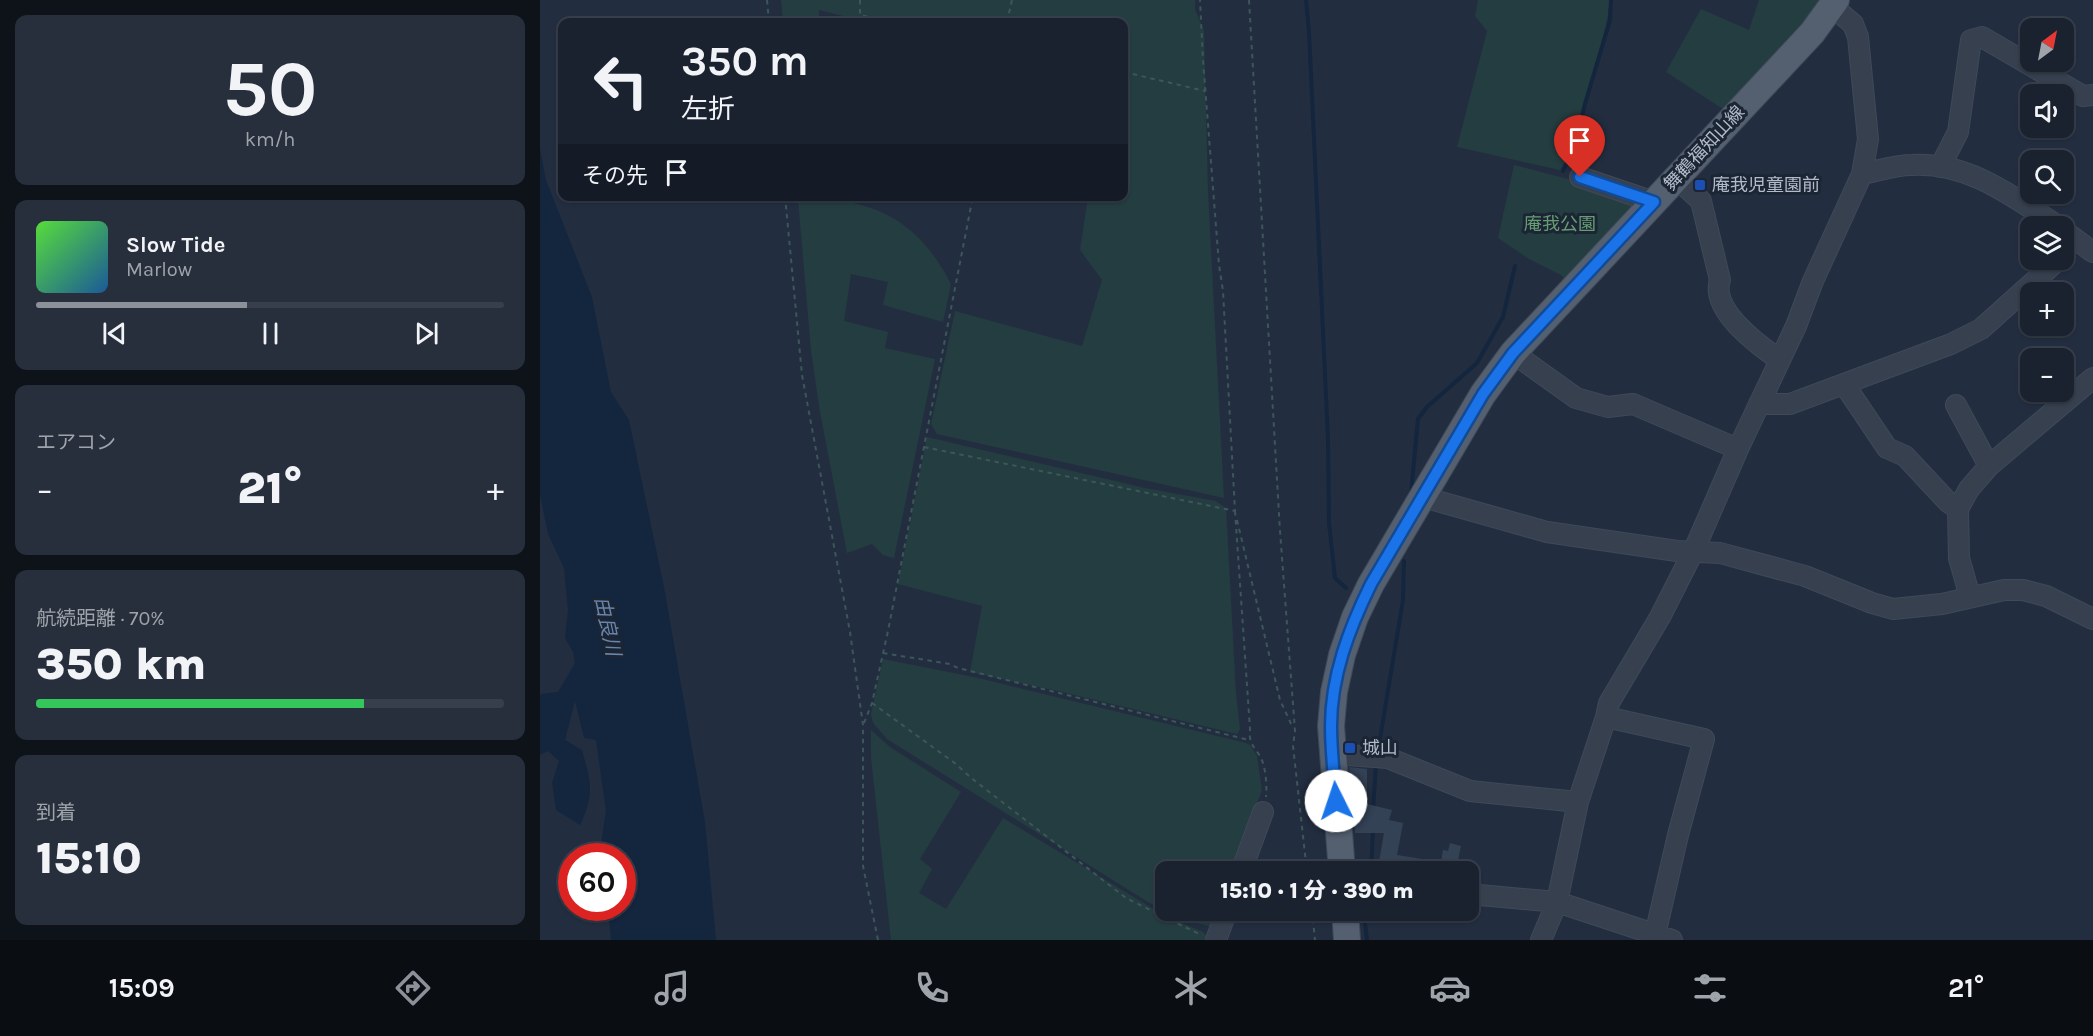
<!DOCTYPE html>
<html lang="ja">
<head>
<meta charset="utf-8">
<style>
	body { margin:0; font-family:Karla,"Noto Sans JP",sans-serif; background:#272f3c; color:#f1f3f6; height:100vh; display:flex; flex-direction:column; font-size:22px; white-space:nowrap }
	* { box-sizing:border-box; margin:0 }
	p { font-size:20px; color:#9fa4ab }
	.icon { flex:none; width:33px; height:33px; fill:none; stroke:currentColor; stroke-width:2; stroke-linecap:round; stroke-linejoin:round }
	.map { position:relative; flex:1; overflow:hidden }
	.details { display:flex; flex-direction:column; gap:15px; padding:15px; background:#0e131a; width:540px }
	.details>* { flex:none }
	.hud { position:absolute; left:18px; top:18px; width:570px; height:183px; border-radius:12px; box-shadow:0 2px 4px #0004,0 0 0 2px #383f4c; background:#1a2230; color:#f1f3f6; overflow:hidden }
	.needle { width:39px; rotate:32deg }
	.fabs { position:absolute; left:1480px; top:18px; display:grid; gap:12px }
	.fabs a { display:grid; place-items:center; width:54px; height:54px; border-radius:12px; background:#1a2230; box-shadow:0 2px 4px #0004,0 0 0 2px #383f4c; font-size:30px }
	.speed { position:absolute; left:18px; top:843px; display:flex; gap:12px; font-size:30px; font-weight:700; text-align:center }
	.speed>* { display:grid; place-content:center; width:78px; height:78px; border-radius:50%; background:#1a2230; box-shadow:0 2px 4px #0004,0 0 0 2px #383f4c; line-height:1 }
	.speed .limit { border:9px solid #d22; background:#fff; color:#111 }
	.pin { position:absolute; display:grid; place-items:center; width:51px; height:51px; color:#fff; margin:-62px -26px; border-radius:50% 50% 50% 0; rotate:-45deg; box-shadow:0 0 6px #0007 }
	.pin .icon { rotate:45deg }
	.me { position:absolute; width:66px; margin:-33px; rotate:356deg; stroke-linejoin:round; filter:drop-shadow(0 0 4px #0008) }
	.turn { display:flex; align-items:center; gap:21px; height:126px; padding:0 24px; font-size:27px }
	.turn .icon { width:78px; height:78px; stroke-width:2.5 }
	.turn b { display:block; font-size:42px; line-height:51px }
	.then { display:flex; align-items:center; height:57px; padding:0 24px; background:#0003; gap:12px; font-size:22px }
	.big { font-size:45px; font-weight:800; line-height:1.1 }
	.details .widget { flex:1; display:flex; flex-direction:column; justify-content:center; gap:9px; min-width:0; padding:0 21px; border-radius:12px; background:#272f3c }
	.details .dial { align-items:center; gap:0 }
	.dial b { font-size:78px; line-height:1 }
	.song { display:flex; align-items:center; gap:18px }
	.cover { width:72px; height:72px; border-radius:9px; background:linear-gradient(135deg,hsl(110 70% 55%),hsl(210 70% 35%)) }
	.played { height:6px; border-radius:3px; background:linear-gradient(90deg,#8c9099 45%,#383f4c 45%) }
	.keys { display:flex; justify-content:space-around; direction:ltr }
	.heat { display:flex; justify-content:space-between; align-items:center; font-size:33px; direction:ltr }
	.charge { height:9px; border-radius:4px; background:linear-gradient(90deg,#34c759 70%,#383f4c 0) }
	.trip { position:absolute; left:615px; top:861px; width:324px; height:60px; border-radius:12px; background:#1a2230; box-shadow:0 2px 4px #0004,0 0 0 2px #383f4c; font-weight:800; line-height:60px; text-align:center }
	.menu { display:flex; height:96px; justify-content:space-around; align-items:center; background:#0a0e13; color:#9fa4ab }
	.menu .icon { width:42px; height:42px }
	.menu .current { color:#8c9099 }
	.menu b { font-size:27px; color:#f1f3f6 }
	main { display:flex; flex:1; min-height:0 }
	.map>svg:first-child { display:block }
	.green { fill:#243d40 }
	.water { fill:#14253e }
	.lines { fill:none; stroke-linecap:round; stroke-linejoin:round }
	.stream { stroke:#14253e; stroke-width:4 }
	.building { fill:#344256 }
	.minor-casing { stroke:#3f4958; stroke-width:22 }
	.major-casing { stroke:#3f4958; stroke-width:28 }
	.path { stroke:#3d5658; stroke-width:2; stroke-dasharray:4.5 4.5; stroke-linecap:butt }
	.minor { stroke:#36404f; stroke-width:20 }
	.major { stroke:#545f6f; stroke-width:26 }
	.route-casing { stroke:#114b97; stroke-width:15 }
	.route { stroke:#1a73e8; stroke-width:10 }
	.transit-dot { fill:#1a4fb4; stroke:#1b2534; stroke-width:2 }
	.labels { text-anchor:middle; stroke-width:6; stroke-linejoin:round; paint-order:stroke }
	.street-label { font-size:18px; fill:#b2bbca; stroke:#1b2534 }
	.poi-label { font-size:18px; fill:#b2bbca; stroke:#1b2534; text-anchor:start }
	.park-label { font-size:18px; fill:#679d74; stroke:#1b2534 }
	.water-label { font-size:20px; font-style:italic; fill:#6885ac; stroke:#1b2534 }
</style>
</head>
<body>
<main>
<section class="details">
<div class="widget dial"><b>50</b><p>km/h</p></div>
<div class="widget">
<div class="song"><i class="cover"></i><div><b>Slow Tide</b><p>Marlow</p></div></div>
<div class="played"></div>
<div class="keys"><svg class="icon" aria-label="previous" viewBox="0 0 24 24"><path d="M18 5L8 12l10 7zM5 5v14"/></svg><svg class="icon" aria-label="pause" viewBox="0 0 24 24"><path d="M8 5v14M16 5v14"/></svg><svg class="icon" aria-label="next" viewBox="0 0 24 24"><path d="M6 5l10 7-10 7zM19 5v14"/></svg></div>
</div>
<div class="widget"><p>エアコン</p>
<div class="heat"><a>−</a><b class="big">21°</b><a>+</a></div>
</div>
<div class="widget"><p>航続距離 · 70%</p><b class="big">350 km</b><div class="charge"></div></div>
<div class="widget"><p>到着</p><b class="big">15:10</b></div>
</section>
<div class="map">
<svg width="1553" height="940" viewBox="0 0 1553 940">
	<rect width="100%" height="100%" fill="#222e40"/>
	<!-- green -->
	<path class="green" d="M241,0H655V9L664,31L668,192L684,498L397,434L391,424L415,311L542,346L562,280L540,250L548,197L584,196V22H326L279,10V22H243Z
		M938,0H1070C1066,36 1053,70 1043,105C1037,129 1035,149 1020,170L917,147L947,31L935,16Z
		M1219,0H1281L1266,26L1186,111L1126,72L1161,9L1209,30Z
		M974,165L1051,185L1105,202L1030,286L1021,275L989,259L958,238Z
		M276,198C341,202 380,224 411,284L403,322L343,305L348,282L311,274L304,321L348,332L345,348L395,359L354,558L343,555L332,544L307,553L280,412L271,351L258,199Z
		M387,437L605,488L676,501L686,508L696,694L700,729L697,734L522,692L430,672L442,606L358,584Z
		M343,659L434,677L706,743L711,746L717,756L722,790L692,871L626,872L625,910L608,902L347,739L333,723L331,714Z
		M331,730L350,747L421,792L380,859L392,869L379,893L406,909L463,818L625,916L663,932L669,938L668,940H351L331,758Z
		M626,911H678L672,927L649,921Z"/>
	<!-- water -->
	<path class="water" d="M0,148L6,180L52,297L71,392L89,420L124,587L165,822L176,940H71L68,908H82V856H63L61,843L66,811L56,740L44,738L35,701L25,740L42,750C51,783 55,793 40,825L16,810L12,783L19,761L8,751L0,755V696L1,694L18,692L35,663L33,652L25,638L28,610L24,568L8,534L0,495Z"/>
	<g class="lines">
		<!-- stream -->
		<path class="stream" d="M766,0L769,32L788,439L789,523L795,578L806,588
			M1023,171L1035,145L1045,104L1070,20L1071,0
			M871,493L878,419L887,407L937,363L963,317L975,266
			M838,751L863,600L864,561
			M833,811L836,764
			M831,872L833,830
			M826,910L825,923L827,940"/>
	</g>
	<!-- building -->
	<path class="building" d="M809,767L827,769V804L852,810L849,820L863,823L857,855L901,862L903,850L908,851L910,843L921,846L917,865L920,866L919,872H859L838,868L844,833H815Z"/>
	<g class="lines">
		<defs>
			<path id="minor" d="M1400,167L1418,132L1431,40L1442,37L1543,96L1553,95
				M1322,174C1338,171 1355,165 1372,165C1429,162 1472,196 1518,226
				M1040,177L1114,202
				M1136,178L1161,201L1180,280C1170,310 1218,345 1240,360
				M1524,231L1553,252
				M973,353L1036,398L1068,407L1093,404L1198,449
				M1304,384L1347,448L1365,456L1408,502L1418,509
				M1219,404H1250L1411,344L1441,329L1518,260
				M1416,405L1449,466
				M883,497L1007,532L1137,551L1180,553L1265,576L1332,603L1353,609L1402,604L1464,590H1483L1506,596L1553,619
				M1430,597L1419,558L1418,509L1429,489L1449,466L1553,378
				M1066,717L1164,739L1138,835L1115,935
				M793,754L848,758L930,791L1038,802
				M701,872L723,812
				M928,894L1017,902L1132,940
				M676,940L687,910
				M1001,940L1017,902L1038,802L1066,717L1069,703L1120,617L1154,550L1198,449L1256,326L1273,281L1322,174L1328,139L1318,37L1313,24L1293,7"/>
			<path id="major" d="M802,872L791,726L794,692L802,655L815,617L831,584L943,394L973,353L1272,33L1296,0
				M805,910L807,940"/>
		</defs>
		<!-- minor casing -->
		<use href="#minor" class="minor-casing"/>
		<!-- major casing -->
		<use href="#major" class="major-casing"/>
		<!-- path -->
		<path class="path" d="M227,0L229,22
			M320,0V15L354,22
			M709,0L740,531L755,731L753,746L767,872
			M467,22L472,0
			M584,72L665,91
			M245,196L262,375L310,632L323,725V866L338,940
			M384,447L695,511L683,291L679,265L663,60L660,0
			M695,511L710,729C708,747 718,748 723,763C726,773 727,787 726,797
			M697,520L740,700L753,728
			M343,653L410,664L418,668L709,740
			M332,703L416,764L430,777L586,898L659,934
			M324,723L332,703L348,631L433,196
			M772,910L775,940"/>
		<!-- minor -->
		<use href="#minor" class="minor"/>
		<!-- major -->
		<use href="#major" class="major"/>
	</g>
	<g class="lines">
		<defs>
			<path id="route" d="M796,801C794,776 791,751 791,726C791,676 809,629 831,584L943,394L973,353L1114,202L1040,177"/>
		</defs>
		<!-- route casing -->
		<use href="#route" class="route-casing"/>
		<!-- route -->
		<use href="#route" class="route"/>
	</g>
	<!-- markers -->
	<g class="transit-dot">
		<rect x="1154" y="179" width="12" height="12" rx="3"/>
		<rect x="804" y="742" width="12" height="12" rx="3"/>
	</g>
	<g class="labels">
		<!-- street labels -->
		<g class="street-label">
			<text transform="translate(1164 148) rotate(-47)" y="6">舞鶴福知山線</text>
		</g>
		<!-- poi labels -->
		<g class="poi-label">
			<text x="1172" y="191">庵我児童園前</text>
			<text x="822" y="754">城山</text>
		</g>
		<!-- park labels -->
		<g class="park-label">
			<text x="1020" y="230">庵我公園</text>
		</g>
		<!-- water labels -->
		<g class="water-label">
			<text transform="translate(68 626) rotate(78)" y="7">由良川</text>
		</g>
	</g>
</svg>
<div class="fabs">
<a><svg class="needle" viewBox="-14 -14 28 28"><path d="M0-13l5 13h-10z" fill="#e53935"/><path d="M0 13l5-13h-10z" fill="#9fa4ab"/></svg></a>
<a><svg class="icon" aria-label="sound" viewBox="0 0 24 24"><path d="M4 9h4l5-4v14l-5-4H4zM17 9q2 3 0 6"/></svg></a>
<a><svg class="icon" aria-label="search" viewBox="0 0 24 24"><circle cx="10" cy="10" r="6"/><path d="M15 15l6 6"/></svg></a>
<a><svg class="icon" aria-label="layers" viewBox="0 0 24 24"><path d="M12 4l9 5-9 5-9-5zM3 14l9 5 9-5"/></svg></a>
<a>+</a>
<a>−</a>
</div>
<div class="speed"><div class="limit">60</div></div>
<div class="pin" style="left:1040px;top:177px;background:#d93025"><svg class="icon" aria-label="arrive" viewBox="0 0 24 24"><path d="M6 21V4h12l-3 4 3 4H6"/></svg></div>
<svg class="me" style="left:796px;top:801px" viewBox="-20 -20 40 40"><circle r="19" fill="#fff"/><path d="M0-13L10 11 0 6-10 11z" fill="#1a73e8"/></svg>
<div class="trip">15:10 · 1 分 · 390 m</div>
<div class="hud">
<div class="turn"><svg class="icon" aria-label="left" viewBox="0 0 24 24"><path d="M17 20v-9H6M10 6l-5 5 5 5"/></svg><div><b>350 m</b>左折</div></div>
<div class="then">その先<svg class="icon" aria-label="arrive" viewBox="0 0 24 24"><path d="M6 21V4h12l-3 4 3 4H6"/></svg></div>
</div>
</div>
</main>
<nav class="menu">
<b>15:09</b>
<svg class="icon current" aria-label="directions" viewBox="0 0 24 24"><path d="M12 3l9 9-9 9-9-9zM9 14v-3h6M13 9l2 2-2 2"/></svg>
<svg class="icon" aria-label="music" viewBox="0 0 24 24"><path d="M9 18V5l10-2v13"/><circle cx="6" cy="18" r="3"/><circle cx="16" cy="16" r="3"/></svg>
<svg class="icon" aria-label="phone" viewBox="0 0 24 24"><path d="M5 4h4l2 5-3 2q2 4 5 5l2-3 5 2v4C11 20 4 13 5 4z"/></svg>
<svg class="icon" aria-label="climate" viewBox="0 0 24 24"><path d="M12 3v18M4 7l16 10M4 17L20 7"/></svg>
<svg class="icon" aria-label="car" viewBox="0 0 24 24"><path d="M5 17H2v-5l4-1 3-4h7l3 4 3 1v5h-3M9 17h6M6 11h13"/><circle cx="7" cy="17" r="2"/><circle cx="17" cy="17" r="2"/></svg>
<svg class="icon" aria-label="filters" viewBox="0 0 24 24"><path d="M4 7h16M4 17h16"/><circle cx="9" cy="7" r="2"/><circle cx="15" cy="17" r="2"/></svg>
<b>21°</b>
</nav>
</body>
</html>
